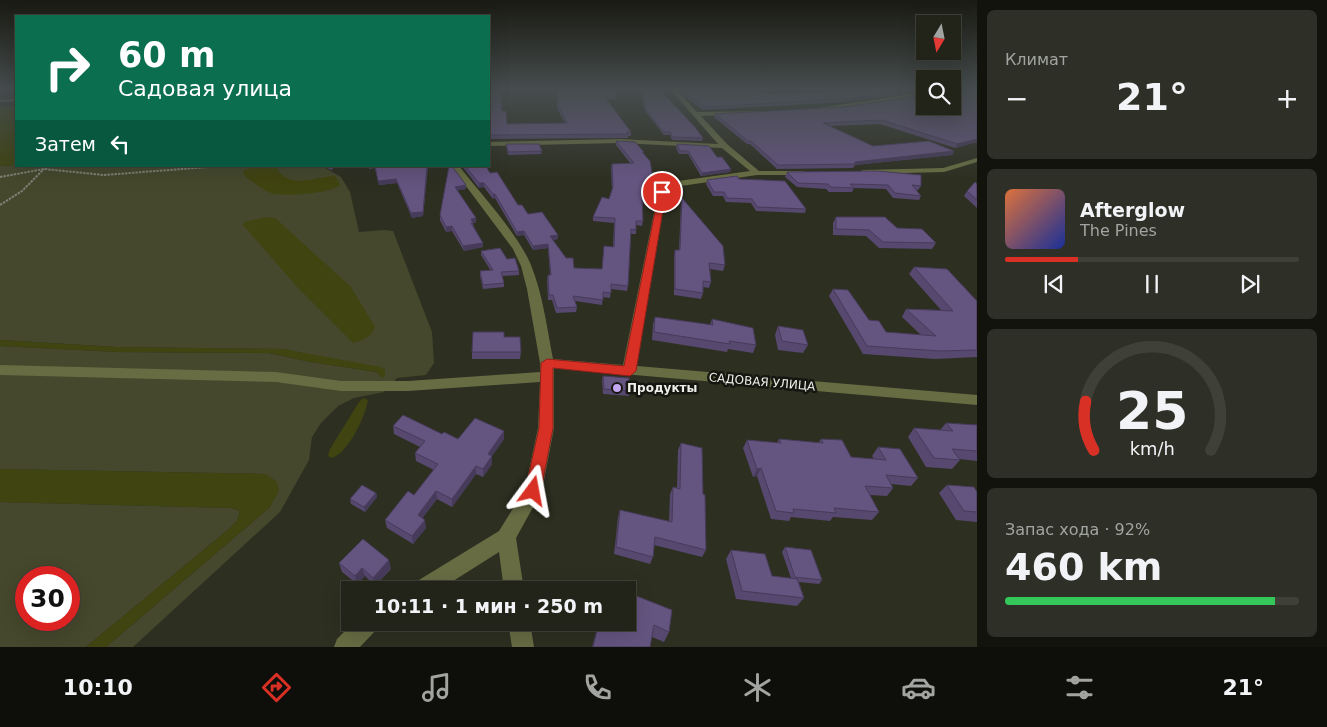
<!DOCTYPE html>
<html lang="ru">
<head>
<meta charset="utf-8">
<style>
	body { margin:0; font-family:"DejaVu Sans",sans-serif; background:#2e2f26; color:#f1f3f6; height:100vh; display:flex; flex-direction:column; font-size:19px; white-space:nowrap }
	* { box-sizing:border-box; margin:0 }
	p { font-size:16px; color:#a2a4a2 }
	.icon { flex:none; width:28px; height:28px; fill:none; stroke:currentColor; stroke-width:2; stroke-linecap:round; stroke-linejoin:round }
	.map { position:relative; flex:1; overflow:hidden }
	.details { display:flex; flex-direction:column; gap:10px; padding:10px; background:#13130e; width:350px }
	.details>* { flex:none }
	.top-card { position:absolute; left:15px; top:15px; width:475px; height:152px; border-radius:0px; box-shadow:0 5px 20px #0002,0 0 0 1px #3f4038; background:#0b6e4f; color:#fff; overflow:hidden }
	.needle { width:32px; rotate:190deg }
	.buttons { position:absolute; left:916px; top:15px; display:grid; gap:10px }
	.buttons a { display:grid; place-items:center; width:45px; height:45px; border-radius:0px; background:#222319; box-shadow:0 5px 20px #0002,0 0 0 1px #3f4038; font-size:25px }
	.speed { position:absolute; left:15px; top:566px; display:flex; gap:10px; font-size:25px; font-weight:700; text-align:center }
	.speed>* { display:grid; place-content:center; width:65px; height:65px; border-radius:50%; background:#222319; box-shadow:0 5px 20px #0002,0 0 0 1px #3f4038; line-height:1 }
	.speed .limit { border:8px solid #d22; background:#fff; color:#111 }
	.pin { position:absolute; display:grid; place-items:center; width:42px; height:42px; color:#fff; margin:-21px; border:2px solid #fff; border-radius:50%; box-shadow:0 1px 5px #0007 }
	.me { position:absolute; width:55px; margin:-28px; rotate:13deg; stroke-linejoin:round; filter:drop-shadow(0 0 4px #0008) }
	.turn { display:flex; align-items:center; gap:18px; height:105px; padding:0 20px; font-size:22px }
	.turn .icon { width:65px; height:65px; stroke-width:2.5 }
	.turn b { display:block; font-size:35px; line-height:42px }
	.then { display:flex; align-items:center; height:48px; padding:0 20px; background:#0003; gap:10px; font-size:19px }
	.big { font-size:38px; font-weight:600; line-height:1.1 }
	.details .tile { flex:1; display:flex; flex-direction:column; justify-content:center; gap:8px; min-width:0; padding:0 18px; border-radius:8px; background:#2e2f26 }
	.details .dial { align-items:center; gap:0 }
	.dial svg { height:130px; overflow:visible; fill:none; stroke:#3f4038; stroke-width:7; stroke-linecap:round; text-anchor:middle }
	.dial text { fill:#f1f3f6; stroke:none }
	.song { display:flex; align-items:center; gap:15px }
	.cover { width:60px; height:60px; border-radius:8px; background:linear-gradient(135deg,hsl(20 70% 55%),hsl(230 70% 35%)) }
	.played { height:5px; border-radius:2px; background:linear-gradient(90deg,#d93025 25%,#3f4038 25%) }
	.keys { display:flex; justify-content:space-around; direction:ltr }
	.heat { display:flex; justify-content:space-between; align-items:center; font-size:28px; direction:ltr }
	.charge { height:8px; border-radius:4px; background:linear-gradient(90deg,#34c759 92%,#3f4038 0) }
	.trip { position:absolute; left:341px; top:581px; width:295px; height:50px; border-radius:0px; background:#222319; box-shadow:0 5px 20px #0002,0 0 0 1px #3f4038; font-weight:600; line-height:50px; text-align:center }
	.dock { display:flex; height:80px; justify-content:space-around; align-items:center; background:#0e0e0a; color:#a2a4a2 }
	.dock .icon { width:35px; height:35px }
	.dock .on { color:#d93025 }
	.dock b { font-size:22px; color:#f1f3f6 }
	main { display:flex; flex:1; min-height:0 }
	.map>svg:first-child { display:block }
	.green { fill:#45482c; fill-rule:evenodd }
	.water { fill:#404410 }
	.lines { fill:none; stroke-linecap:round; stroke-linejoin:round }
	.path { stroke:#808175; stroke-width:2; stroke-dasharray:2.5 1; stroke-linecap:butt }
	.minor { fill:#676c43; fill-rule:evenodd }
	.wall { fill:#56486e }
	.shaded-wall { fill:#463b5a }
	.building { fill:#645480; stroke:#463b5a }
	.route { fill:#d93025; stroke:#8d1f18 }
	.poi-dot { fill:#c3a7f2; stroke:#151610; stroke-width:2 }
	.labels { text-anchor:middle; stroke-width:5; stroke-linejoin:round; paint-order:stroke }
	.street-label { font-size:12px; fill:#eeefe6; stroke:#151610 }
	.poi-label { font-size:12px; font-weight:bold; fill:#eeefe6; stroke:#151610; text-anchor:start }
</style>
</head>
<body>
<main>
<div class="map">
<svg width="977" height="647" viewBox="0 0 977 647">
	<rect width="100%" height="100%" fill="#2d2f21"/>
	<!-- green -->
	<path class="green" d="M16,165L322,166L341,177L350,192L359,232L384,230L393,231L432,332L434,363L426,375L397,378L384,392L354,398L338,406L321,423L312,437L309,460L280,512L133,647H106L270,507L266,474L0,469V346L118,352L269,353L311,362L377,372L380,375L385,370L283,349L116,347L0,340V166Z
		M0,502L232,508L240,511L237,521L229,529L86,647H0ZM26,578H69V620H26Z"/>
	<!-- water -->
	<path class="water" d="M16,106V165L0,166V107Z
		M257,166H275C290,191 312,177 335,176L340,185C329,194 285,197 271,193C261,189 253,182 245,176L243,172L245,170Z
		M267,217L275,218L351,287L375,327C372,337 363,340 353,343L299,289L243,225L244,222Z
		M0,340L116,347L283,349L381,367L385,370V376L381,378L377,372L311,362L269,353L118,352L0,346Z
		M363,398L368,400C365,417 349,452 332,458L328,456L330,449L359,402Z
		M0,469L266,474L277,482L279,491L270,507L106,647H86L229,529L237,521L240,511L232,508L0,502Z"/>
	<g class="lines">
		<!-- path -->
		<path class="path" d="M0,101L16,100
			M0,177L44,169L104,175L221,166
			M0,205L22,191L44,169"/>
		<!-- minor -->
		<path class="minor" d="M670,89H676L697,112L764,111L765,112L762,114L701,116L727,144L759,171H803L807,173L803,175H757L674,187L666,194L637,366L977,395V405L554,368V428L542,491L516,538L524,590H504L499,552L439,590H411L414,583L499,531L525,489L538,428L540,382L408,391H341L276,382L0,375V365L276,372L341,381H408L540,372V363L527,289L521,266L513,249L451,166H459C481,194 518,234 531,265C543,295 547,328 553,359L623,365L658,193L671,182L750,171L722,148L620,143L489,146V142L620,139L718,144Z
			M952,89H967L952,92Z
			M925,92V96L815,111L812,109Z
			M977,158V162L944,172L863,174L859,172L863,170L943,168Z
			M354,622H380L377,629L360,647H334L337,639Z
			M508,622H530L534,647H512Z"/>
	</g>
	<!-- wall -->
	<path class="wall" d="M489,89L502,111L507,124L565,123L557,108V89L617,96L616,99H606L631,132V136H628V138L489,139Z
		M641,89H659L703,138L702,141L672,140L670,135H664L645,111Z
		M678,89H758L767,94L825,92L817,89H925V91L844,102L703,110L687,98Z
		M845,107L977,142L955,148L880,124L830,126L873,146L954,151L952,155L855,165L853,168L777,169L750,144H747L714,117L715,114Z
		M616,141L644,152L643,154L655,189L654,194L651,190L647,204L643,203V221L642,226L636,225V234H631L628,286L627,291L611,289L610,298L603,297L602,305L575,301L577,307L576,312L556,313L552,300H548L547,280L548,275H550L548,248L533,250L524,235L517,236L495,198L493,199L484,187L479,188L462,166H486L490,173L518,205L528,214L558,235V239L553,240L566,258L574,268L602,269L613,247L614,223L593,221V217L609,199L612,189L611,168L612,164L630,163L616,145Z
		M506,144L542,151L541,154L508,155Z
		M677,144L717,157L730,172L701,176L688,154H679L676,148Z
		M326,166H334L332,170L327,168Z
		M344,166H428L423,216L412,218L397,183L379,185L375,168L369,169V167L344,168Z
		M449,166L466,185V189L457,190L476,218V223H473L474,227L483,243V247L464,251L452,231L446,232L440,220V215Z
		M787,172L921,186L918,190H916L921,196L919,200L893,198L886,189L854,188L852,192H829L826,189L797,187L785,177Z
		M739,179L806,209L805,213L756,211L751,203L726,202L723,196H713L706,184L707,180Z
		M977,184V208L964,196L967,191Z
		M682,198L725,265L723,271L710,269L711,282L709,288L703,287V293L701,299L674,295V256L675,250H679L681,203Z
		M836,217L897,228L936,243L932,249L879,248L866,236L833,235V223Z
		M481,251L519,271V275L502,276L504,283V287L483,289L480,276V271H491L481,255Z
		M914,267L977,301V357L935,359L863,354L829,296L833,289L869,320L886,332L921,335L902,317L906,309L941,310L909,274Z
		M655,317L710,325L712,319L756,345L753,353L728,349L727,352L652,340L653,324Z
		M778,326L808,345L803,353L778,350L775,335Z
		M504,337L521,352L520,359H472V352Z
		M603,376L630,391L629,396L603,394L602,380Z
		M946,423L977,425V461L959,459L960,460L952,469L926,467L908,437L914,428L940,430Z
		M393,426L442,434L458,439L504,431V439L492,456V464L483,477L476,474L452,507L437,499L422,518L426,528L413,544L387,528L385,520L414,495L434,470L416,461L415,453L420,447L394,434Z
		M779,439L818,443L821,439L851,457L874,459L872,456L878,447L918,478L911,486L891,484L893,488L887,496L870,495L879,512L872,520L833,517L830,521L791,517L789,521L771,519L757,476L753,477L743,448L747,440L777,443Z
		M681,443L703,494L706,550L702,557L654,545L653,557L650,564L614,554L618,517L620,510L669,522L670,494L673,487L677,488L678,450Z
		M947,485L977,512V522L956,520L939,493Z
		M376,493L377,497L365,512L351,504L350,499Z
		M785,547L822,580L819,584L799,582L804,598L797,606L736,599L726,559L731,550L772,576L791,578L782,552Z
		M339,563L391,569L375,586L365,576L357,584L342,572Z
		M634,595L669,632L664,642L652,637L650,647H592L599,622L625,630L626,622H628V617L630,606Z"/>
	<!-- shaded-wall -->
	<path class="shaded-wall" d="M921,89H925V91L844,102L845,99Z
		M977,139V142L955,148L957,144Z
		M954,151L952,155L855,165V162Z
		M427,166H428L423,216L412,218L411,213Z
		M731,169L730,172L701,176L702,173Z
		M396,179L397,183L379,185L378,181Z
		M479,183H484V187L479,188Z
		M466,185V189L455,191V187Z
		M493,194H495V198L493,199Z
		M476,218V223H471V219Z
		M452,226V231L446,232V227Z
		M524,231V235L517,236V232Z
		M558,235V239L550,240V236Z
		M483,243V247L464,251L463,246Z
		M548,244V248L533,250V246Z
		M504,431V439L488,462V454Z
		M492,456V464L483,477V469Z
		M476,466V474L452,507V499Z
		M761,468L757,476L753,477L757,469Z
		M436,491L437,499L419,523L418,515Z
		M376,493L377,497L365,512L364,507Z
		M425,520L426,528L413,544L412,536Z
		M389,560L391,569L375,586L373,578Z
		M362,568L365,576L357,584L355,576Z"/>
	<!-- building -->
	<path class="building" d="M489,89H501L502,111H506L507,124L567,123L558,104L557,89H611L617,96H604L631,132H627L628,134L489,135Z
		M642,89H659L694,126L703,138L673,137L670,132H664L645,109Z
		M681,89H758L767,94L833,92L825,89H921L845,99L704,107L688,95Z
		M965,89H977V102H976L977,103V139L957,144L882,120L823,123L873,146L929,141L954,151L855,162V164L778,165L751,141H748L715,114L845,107L925,95V106H952V90L954,91Z
		M616,141L635,142L644,152H642L650,161L655,189L652,185L648,199H642L643,221H636V230L631,229L628,286L611,284V293L603,292V300L573,296L577,307L557,308L553,295H549L548,275H551L548,244L533,246L524,231L517,232L495,194H493L484,183H479L465,166H486L490,173L497,172L518,205H522L528,214L542,212L558,235L550,236L566,258H573L574,268L602,269L604,246L614,247L615,218L593,217L602,197L609,199L613,187L612,164L634,163Z
		M506,144H539L542,151L508,152Z
		M677,144L709,146L717,157H722L731,169L702,173L688,151H680Z
		M375,166H427L423,212L411,213L396,179L378,181Z
		M449,166H452L466,185L455,187L476,218L471,219L473,223H471L483,243L463,246L452,226L446,227L440,215Z
		M877,171L921,175V186L912,185L921,196L895,193L888,185L850,184L854,188L831,187L828,184L798,183L787,172Z
		M737,176L739,179L785,181L806,209L757,207L752,199L727,198L724,192H714L707,180Z
		M975,182L977,184V200L967,191Z
		M682,198L723,246L725,265L709,263L711,282L703,281V293L675,289V250H680Z
		M836,217H885L897,228L922,229L936,243L883,242L869,230L836,229Z
		M500,248L507,259L515,258L519,271L501,272L504,283L483,285L480,271L493,270L481,251Z
		M914,267L947,269L977,301V350L940,351L867,346L833,289L848,290L869,320L879,321L886,332L936,336L906,309L953,311Z
		M655,317L713,325L712,319L753,328L756,345L729,341L730,344L654,332Z
		M778,326L803,330L808,345L782,341Z
		M473,332H504V337H520L521,352H472Z
		M603,376L629,378L630,391L604,389Z
		M403,415L442,434L444,432L458,439L475,418L504,431L488,454L492,456L483,469L476,466L452,499L436,491L418,515L425,520L412,536L385,520L408,491L414,495L438,464L415,453L425,441L393,426Z
		M946,423L977,425V451L952,449L960,460L934,458L914,428L953,431Z
		M779,439L823,443L821,439L842,440L851,457L886,460L878,447L900,449L918,478L886,475L893,488L865,486L879,512L834,508L836,513L793,509L794,513L776,511L761,468L757,469L747,440L781,443Z
		M681,443L702,448L703,494L705,495L706,550L655,537L653,557L616,547L620,510L672,522L673,487L680,489Z
		M362,485L376,493L364,507L350,499Z
		M947,485L974,487L977,492V512L964,511Z
		M363,539L389,560L373,578L362,568L355,576L339,563Z
		M785,547L811,550L822,580L795,577Z
		M731,550L765,554L772,576L797,579L804,598L742,591Z
		M634,595L672,610L669,632L654,625L650,647H593L599,622H606L627,631Z"/>
	<!-- sky -->
	<linearGradient id="sky" x2="0" y2="1"><stop stop-color="#191a12"/><stop offset="0.5" stop-color="#464d4e"/><stop offset="1" stop-color="#464d4e" stop-opacity="0"/></linearGradient>
	<rect width="977" height="179" fill="url(#sky)"/>
	<!-- route -->
	<path class="route" d="M662,190L666,192L636,371L630,376L553,368V428L541,491L539,496L533,498L528,496L525,491L539,428L541,363L547,359L624,366L659,192Z"/>
	<!-- markers -->
	<circle class="poi-dot" cx="617" cy="388" r="5"/>
	<g class="labels">
		<!-- street labels -->
		<g class="street-label">
			<text transform="translate(762 382) rotate(5)" y="4">САДОВАЯ УЛИЦА</text>
		</g>
		<!-- poi labels -->
		<g class="poi-label">
			<text x="627" y="392">Продукты</text>
		</g>
	</g>
</svg>
<div class="buttons">
<a><svg class="needle" viewBox="-14 -14 28 28"><path d="M0-13l5 13h-10z" fill="#e53935"/><path d="M0 13l5-13h-10z" fill="#a2a4a2"/></svg></a>
<a><svg class="icon" aria-label="search" viewBox="0 0 24 24"><circle cx="10" cy="10" r="6"/><path d="M15 15l6 6"/></svg></a>
</div>
<div class="speed"><div class="limit">30</div></div>
<div class="pin" style="left:662px;top:192px;background:#d93025"><svg class="icon" aria-label="arrive" viewBox="0 0 24 24"><path d="M6 21V4h12l-3 4 3 4H6"/></svg></div>
<svg class="me" style="left:533px;top:491px" viewBox="-20 -20 40 40"><path d="M0-17L14 15 0 8-14 15z" fill="#d93025" stroke="#fff" stroke-width="4"/></svg>
<div class="trip">10:11 · 1 мин · 250 m</div>
<div class="top-card">
<div class="turn"><svg class="icon" aria-label="right" viewBox="0 0 24 24"><path d="M7 20v-9h11M14 6l5 5-5 5"/></svg><div><b>60 m</b>Садовая улица</div></div>
<div class="then">Затем<svg class="icon" aria-label="left" viewBox="0 0 24 24"><path d="M17 20v-9H6M10 6l-5 5 5 5"/></svg></div>
</div>
</div>
<section class="details">
<div class="tile"><p>Климат</p>
<div class="heat"><a>−</a><b class="big">21°</b><a>+</a></div>
</div>
<div class="tile">
<div class="song"><i class="cover"></i><div><b>Afterglow</b><p>The Pines</p></div></div>
<div class="played"></div>
<div class="keys"><svg class="icon" aria-label="previous" viewBox="0 0 24 24"><path d="M18 5L8 12l10 7zM5 5v14"/></svg><svg class="icon" aria-label="pause" viewBox="0 0 24 24"><path d="M8 5v14M16 5v14"/></svg><svg class="icon" aria-label="next" viewBox="0 0 24 24"><path d="M6 5l10 7-10 7zM19 5v14"/></svg></div>
</div>
<div class="tile dial"><svg viewBox="0 0 100 80">
<path d="M14 69A42 42 0 1 1 86 69"/>
<path d="M14 69A42 42 0 0 1 9 39" stroke="#d93025"/>
<text x="50" y="56" font-size="32" font-weight="700">25</text>
<text x="50" y="72" font-size="11">km/h</text>
</svg></div>
<div class="tile"><p>Запас хода · 92%</p><b class="big">460 km</b><div class="charge"></div></div>
</section>
</main>
<nav class="dock">
<b>10:10</b>
<svg class="icon on" aria-label="directions" viewBox="0 0 24 24"><path d="M12 3l9 9-9 9-9-9zM9 14v-3h6M13 9l2 2-2 2"/></svg>
<svg class="icon" aria-label="music" viewBox="0 0 24 24"><path d="M9 18V5l10-2v13"/><circle cx="6" cy="18" r="3"/><circle cx="16" cy="16" r="3"/></svg>
<svg class="icon" aria-label="phone" viewBox="0 0 24 24"><path d="M5 4h4l2 5-3 2q2 4 5 5l2-3 5 2v4C11 20 4 13 5 4z"/></svg>
<svg class="icon" aria-label="climate" viewBox="0 0 24 24"><path d="M12 3v18M4 7l16 10M4 17L20 7"/></svg>
<svg class="icon" aria-label="car" viewBox="0 0 24 24"><path d="M5 17H2v-5l4-1 3-4h7l3 4 3 1v5h-3M9 17h6M6 11h13"/><circle cx="7" cy="17" r="2"/><circle cx="17" cy="17" r="2"/></svg>
<svg class="icon" aria-label="filters" viewBox="0 0 24 24"><path d="M4 7h16M4 17h16"/><circle cx="9" cy="7" r="2"/><circle cx="15" cy="17" r="2"/></svg>
<b>21°</b>
</nav>
</body>
</html>
